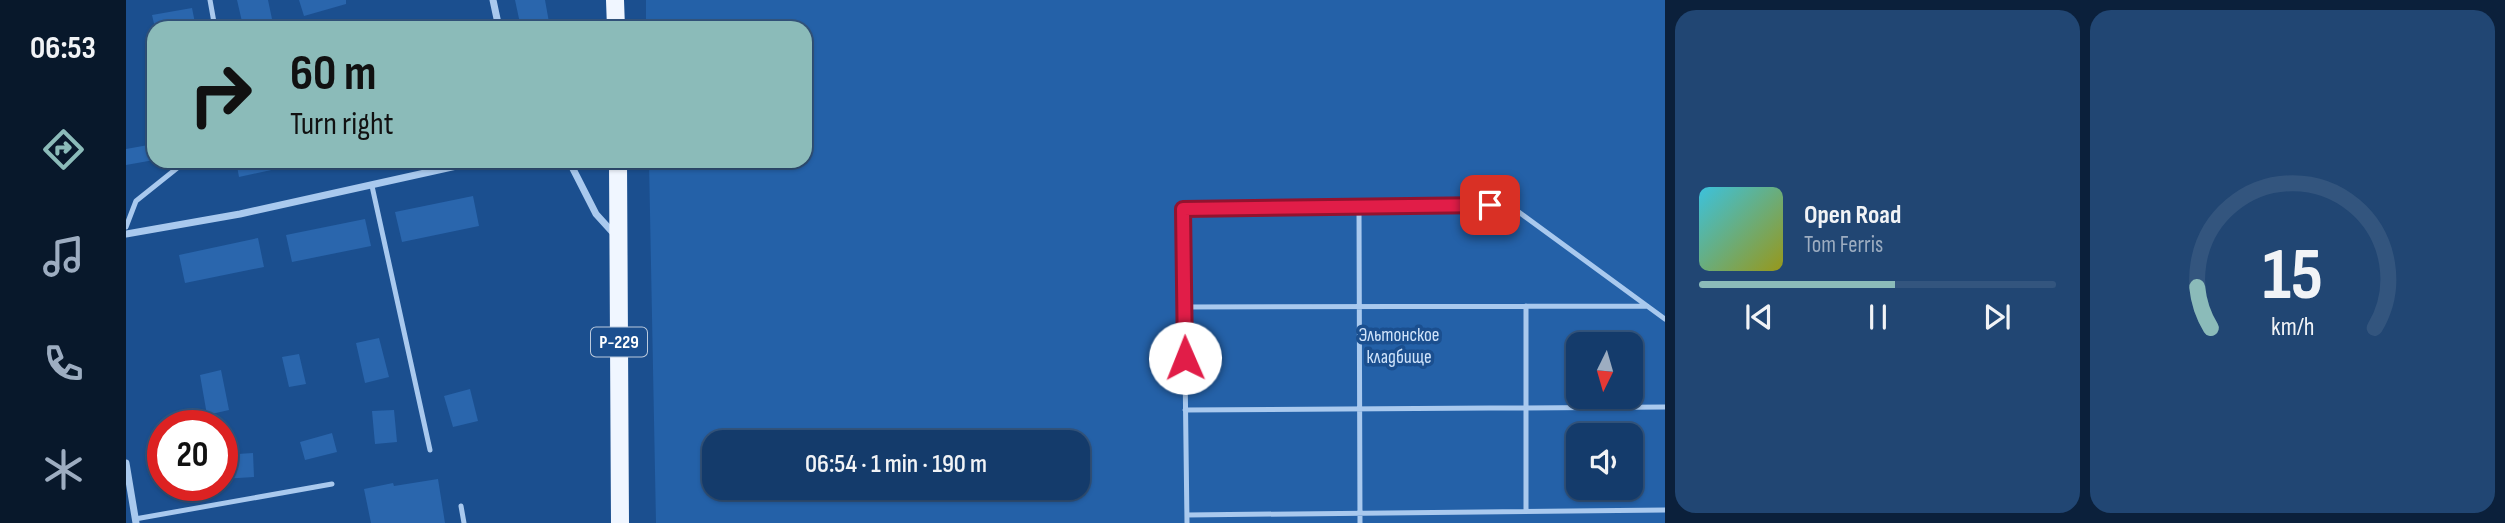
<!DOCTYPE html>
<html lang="en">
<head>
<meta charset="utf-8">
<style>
	body { margin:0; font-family:"Sofia Sans Condensed",sans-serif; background:#214673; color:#f1f3f6; height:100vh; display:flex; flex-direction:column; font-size:26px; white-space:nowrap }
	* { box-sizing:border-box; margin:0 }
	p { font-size:23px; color:#9dadc1 }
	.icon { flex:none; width:38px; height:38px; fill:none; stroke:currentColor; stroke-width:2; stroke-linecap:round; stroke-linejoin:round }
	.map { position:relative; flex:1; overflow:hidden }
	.drawer { display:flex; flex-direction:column; gap:10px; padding:10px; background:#0b203b; width:840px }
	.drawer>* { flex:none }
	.banner { position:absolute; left:21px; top:21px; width:665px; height:147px; border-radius:21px; box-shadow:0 2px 5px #0004,0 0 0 2px #33557e; background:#8bbbb9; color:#111; overflow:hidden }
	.needle { width:46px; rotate:185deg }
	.buttons { position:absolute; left:1440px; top:332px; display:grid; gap:14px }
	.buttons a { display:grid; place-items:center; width:77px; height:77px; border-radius:14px; background:#143b6b; box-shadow:0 2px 5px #0004,0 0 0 2px #33557e; font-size:35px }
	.speed { position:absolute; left:21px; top:410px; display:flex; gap:14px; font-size:35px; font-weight:700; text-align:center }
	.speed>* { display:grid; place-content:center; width:91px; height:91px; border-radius:50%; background:#143b6b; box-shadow:0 2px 5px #0004,0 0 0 2px #33557e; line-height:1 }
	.speed .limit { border:10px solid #d22; background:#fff; color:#111 }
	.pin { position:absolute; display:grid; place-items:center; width:60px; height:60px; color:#fff; margin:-30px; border-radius:14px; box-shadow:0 4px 10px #0006 }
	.me { position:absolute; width:77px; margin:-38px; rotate:359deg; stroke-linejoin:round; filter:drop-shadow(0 0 5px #0008) }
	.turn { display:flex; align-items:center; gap:24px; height:147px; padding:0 28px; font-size:32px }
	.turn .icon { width:91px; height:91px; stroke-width:2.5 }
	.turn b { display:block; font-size:49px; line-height:60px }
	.drawer .widget { flex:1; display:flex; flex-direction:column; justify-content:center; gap:10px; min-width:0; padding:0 24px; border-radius:21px; background:#214673 }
	.drawer .dial { align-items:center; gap:0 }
	.dial svg { height:182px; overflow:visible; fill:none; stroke:#33557e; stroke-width:7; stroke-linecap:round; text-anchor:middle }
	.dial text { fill:#f1f3f6; stroke:none }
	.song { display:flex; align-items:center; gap:21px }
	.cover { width:84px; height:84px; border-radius:10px; background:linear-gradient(135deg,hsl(190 70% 55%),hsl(60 70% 35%)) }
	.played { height:7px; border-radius:4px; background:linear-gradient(90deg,#8bbbb9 55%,#33557e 55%) }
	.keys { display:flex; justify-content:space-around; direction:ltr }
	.drawer .tiles { flex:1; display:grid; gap:10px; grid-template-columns:repeat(2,1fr) }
	.trip { position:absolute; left:576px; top:430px; width:388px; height:70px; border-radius:21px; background:#143b6b; box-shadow:0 2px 5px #0004,0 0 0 2px #33557e; font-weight:600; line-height:70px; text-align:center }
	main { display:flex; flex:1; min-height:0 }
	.tabs { display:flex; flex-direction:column; width:126px; justify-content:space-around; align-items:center; background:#08182b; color:#9dadc1 }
	.tabs .icon { width:49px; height:49px }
	.tabs .selected { color:#8bbbb9 }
	.tabs b { font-size:32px; color:#f1f3f6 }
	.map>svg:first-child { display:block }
	.green { fill:#2461a8; fill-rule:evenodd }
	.building { fill:#2a66ad }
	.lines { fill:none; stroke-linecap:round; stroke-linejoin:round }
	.lane { stroke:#a9c9ee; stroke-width:5 }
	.street { stroke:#a9c9ee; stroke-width:7 }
	.primary { stroke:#f0f6ff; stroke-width:18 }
	.route-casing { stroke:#92132f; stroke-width:18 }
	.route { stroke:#e11d48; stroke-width:12 }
	.labels { text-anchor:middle; stroke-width:7; stroke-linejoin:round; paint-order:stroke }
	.shield { fill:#1b4f8f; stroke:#bbcadd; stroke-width:2 }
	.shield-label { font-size:18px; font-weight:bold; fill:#fff }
	.park-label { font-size:19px; fill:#cfe3fa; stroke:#1b4f8f }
</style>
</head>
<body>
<main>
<nav class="tabs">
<b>06:53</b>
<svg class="icon selected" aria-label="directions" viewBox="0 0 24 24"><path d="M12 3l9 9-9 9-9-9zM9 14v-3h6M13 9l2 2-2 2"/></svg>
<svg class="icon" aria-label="music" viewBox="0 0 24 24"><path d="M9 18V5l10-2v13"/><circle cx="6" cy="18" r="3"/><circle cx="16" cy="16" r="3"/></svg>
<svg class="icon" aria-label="phone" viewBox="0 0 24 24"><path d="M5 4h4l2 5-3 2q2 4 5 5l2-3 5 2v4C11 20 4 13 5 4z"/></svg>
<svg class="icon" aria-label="climate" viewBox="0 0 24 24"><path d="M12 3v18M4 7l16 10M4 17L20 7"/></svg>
</nav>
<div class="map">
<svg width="1539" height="523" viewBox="0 0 1539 523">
	<rect width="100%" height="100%" fill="#1b4f8f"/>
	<!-- green -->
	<path class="green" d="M520,0H1539V523H530L523,161H679V28H520ZM1452,345H1505V397H1452ZM1452,436H1505V488H1452ZM588,443H952V488H588Z"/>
	<!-- building -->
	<path class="building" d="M111,0H142L146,19L117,26Z
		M173,0H220V4L178,16Z
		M389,0H419L424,28H395Z
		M66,8L70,28H29L26,15Z
		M28,144V160L0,165V149Z
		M110,161H163L164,166L113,177Z
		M347,196L353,226L276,242L269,212Z
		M239,219L245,246L166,262L160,235Z
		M132,238L138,267L59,283L53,255Z
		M253,338L263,377L239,383L230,343Z
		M173,354L180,384L163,387L156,357Z
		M95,370L103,410L81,415L74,375Z
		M344,389L352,421L327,427L318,396Z
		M268,410L271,442L249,444L246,411Z
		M206,433L211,452L179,460L174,442Z
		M127,453L128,477L96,479V455Z
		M312,479L319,523H245L238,489L267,483L268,486Z"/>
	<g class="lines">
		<!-- lane -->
		<path class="lane" d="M84,0L89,28
			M246,186L304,450
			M1233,206L1234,523
			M0,227L10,201L60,161
			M1400,306V511
			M1058,307L1521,306
			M1059,410L1539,407
			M335,506L338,523
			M1061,515L1539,510
			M9,519L206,484
			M1061,523L1057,209L1375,206L1390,210L1539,319"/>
		<!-- street -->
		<path class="street" d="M367,0L373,28
			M443,161L470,214L490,236
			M0,234L114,214L353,161
			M0,463L10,523"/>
		<!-- primary -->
		<path class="primary" d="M489,0L490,28
			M492,161L494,523"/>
	</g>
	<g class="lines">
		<defs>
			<path id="route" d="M1059,358L1057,209L1364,205"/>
		</defs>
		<!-- route casing -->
		<use href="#route" class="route-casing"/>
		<!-- route -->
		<use href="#route" class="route"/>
	</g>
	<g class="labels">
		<!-- shield labels -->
		<rect class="shield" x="465" y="327.5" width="56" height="29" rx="5"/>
		<g class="shield-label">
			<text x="493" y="348">Р-229</text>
		</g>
		<!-- park labels -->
		<g class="park-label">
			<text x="1273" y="341">Эльтонское<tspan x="1273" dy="22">кладбище</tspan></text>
		</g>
	</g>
</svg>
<div class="buttons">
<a><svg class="needle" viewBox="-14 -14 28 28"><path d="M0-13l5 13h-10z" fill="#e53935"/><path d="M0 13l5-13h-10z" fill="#9dadc1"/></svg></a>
<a><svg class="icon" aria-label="sound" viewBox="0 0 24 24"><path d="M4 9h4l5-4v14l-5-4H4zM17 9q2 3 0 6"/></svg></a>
</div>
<div class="speed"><div class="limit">20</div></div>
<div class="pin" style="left:1364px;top:205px;background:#d93025"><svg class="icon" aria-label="arrive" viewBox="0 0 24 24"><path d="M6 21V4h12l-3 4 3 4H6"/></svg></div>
<svg class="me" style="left:1059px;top:358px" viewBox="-20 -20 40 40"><circle r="19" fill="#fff"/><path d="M0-13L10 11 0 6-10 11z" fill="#e11d48"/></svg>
<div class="trip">06:54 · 1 min · 190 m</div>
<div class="banner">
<div class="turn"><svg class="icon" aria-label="right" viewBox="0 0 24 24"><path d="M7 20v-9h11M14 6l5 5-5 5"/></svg><div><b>60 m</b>Turn right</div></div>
</div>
</div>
<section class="drawer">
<div class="tiles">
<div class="widget">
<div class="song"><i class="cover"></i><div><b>Open Road</b><p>Tom Ferris</p></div></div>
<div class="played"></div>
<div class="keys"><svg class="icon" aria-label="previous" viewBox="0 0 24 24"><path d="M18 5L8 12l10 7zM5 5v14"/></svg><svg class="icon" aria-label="pause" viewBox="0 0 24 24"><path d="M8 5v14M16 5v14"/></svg><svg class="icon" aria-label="next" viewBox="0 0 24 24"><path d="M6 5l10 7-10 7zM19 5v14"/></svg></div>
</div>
<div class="widget dial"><svg viewBox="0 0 100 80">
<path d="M14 69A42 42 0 1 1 86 69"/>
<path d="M14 69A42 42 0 0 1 8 51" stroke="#8bbbb9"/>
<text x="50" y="56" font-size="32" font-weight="700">15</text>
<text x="50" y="72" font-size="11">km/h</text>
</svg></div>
</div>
</section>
</main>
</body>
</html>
